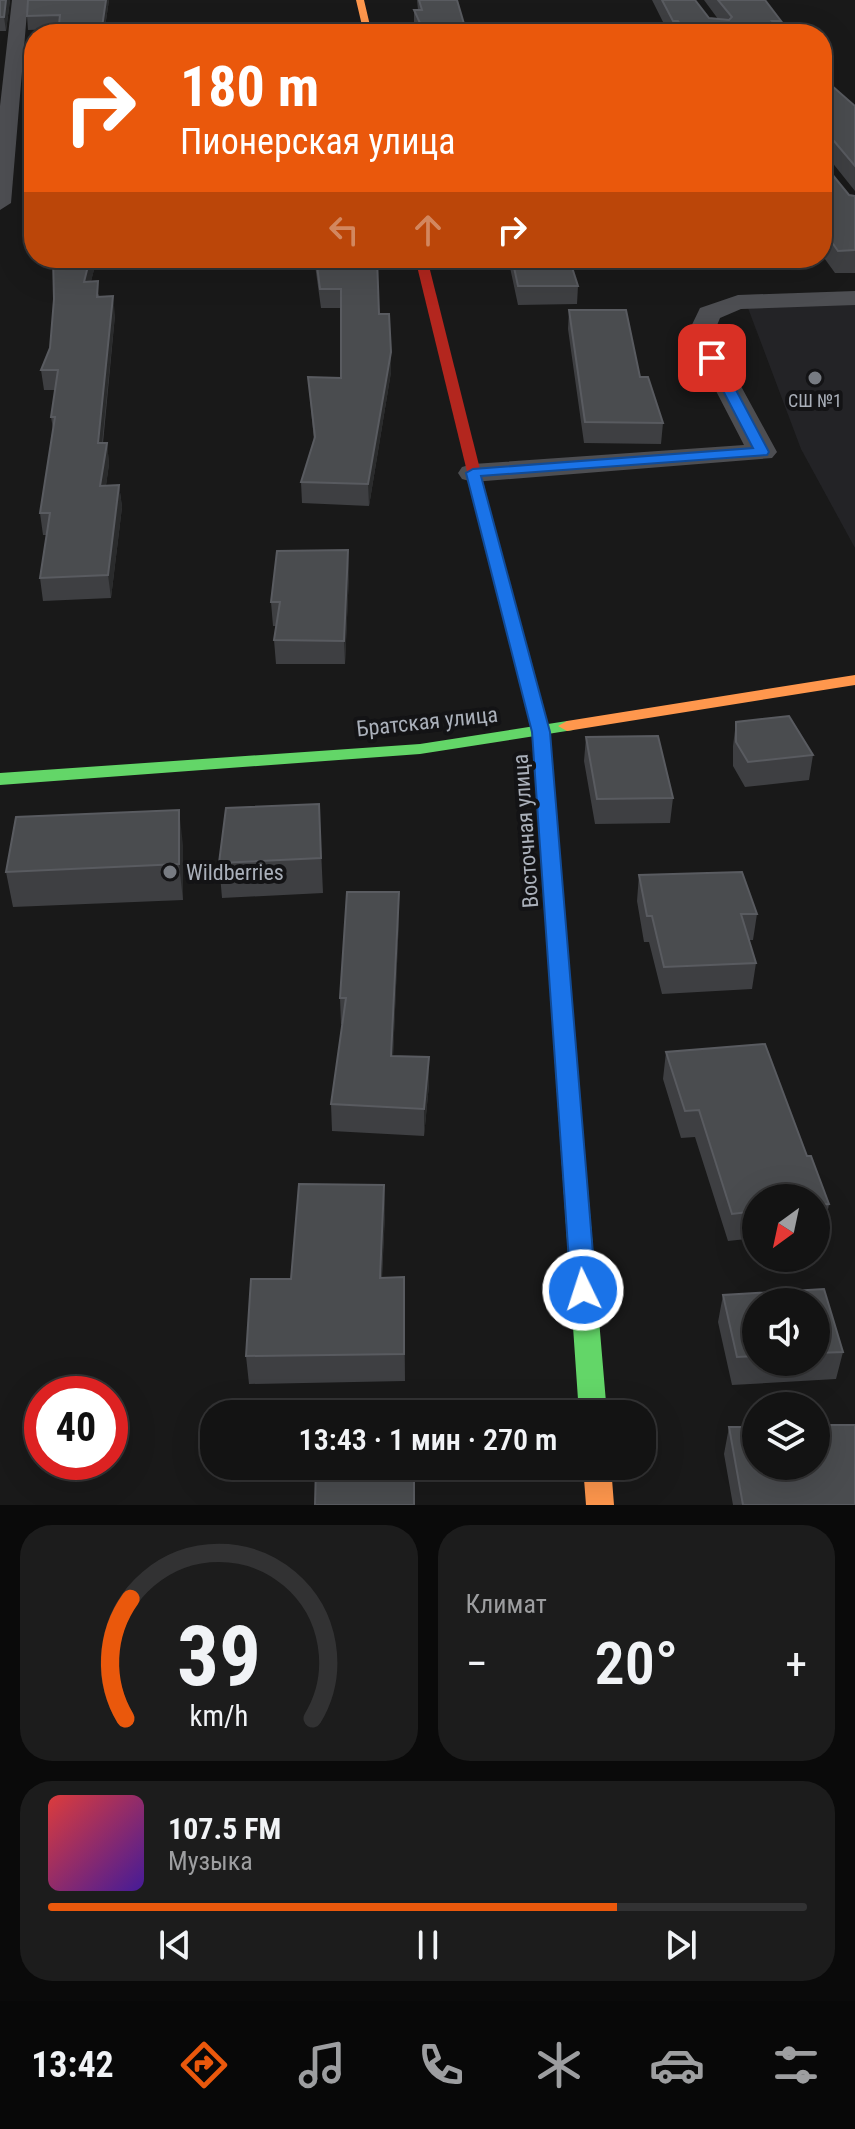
<!DOCTYPE html>
<html lang="ru">
<head>
<meta charset="utf-8">
<style>
	body { margin:0; font-family:"Roboto Condensed",sans-serif; background:#1c1c1c; color:#f1f3f6; height:100vh; display:flex; flex-direction:column; font-size:30px; white-space:nowrap }
	* { box-sizing:border-box; margin:0 }
	p { font-size:26px; color:#9d9ea0 }
	.icon { flex:none; width:44px; height:44px; fill:none; stroke:currentColor; stroke-width:2; stroke-linecap:round; stroke-linejoin:round }
	.map { position:relative; height:1505px; overflow:hidden }
	.side { display:flex; flex-direction:column; gap:20px; padding:20px; background:#0a0a0a; flex:1 }
	.side>* { flex:none }
	.top-card { position:absolute; left:24px; top:24px; width:808px; height:244px; border-radius:32px; box-shadow:0 8px 32px #0002,0 0 0 2px #323233; background:#ea580c; color:#fff; overflow:hidden }
	.needle { width:52px; rotate:213deg }
	.controls { position:absolute; left:742px; top:1184px; display:grid; gap:16px }
	.controls a { display:grid; place-items:center; width:88px; height:88px; border-radius:50%; background:#131313; box-shadow:0 8px 32px #0002,0 0 0 2px #323233; font-size:40px }
	.speed { position:absolute; left:24px; top:1376px; display:flex; gap:16px; font-size:40px; font-weight:700; text-align:center }
	.speed>* { display:grid; place-content:center; width:104px; height:104px; border-radius:50%; background:#131313; box-shadow:0 8px 32px #0002,0 0 0 2px #323233; line-height:1 }
	.speed .limit { border:12px solid #d22; background:#fff; color:#111 }
	.pin { position:absolute; display:grid; place-items:center; width:68px; height:68px; color:#fff; margin:-34px; border-radius:16px; box-shadow:0 4px 12px #0006 }
	.me { position:absolute; width:88px; margin:-44px; rotate:356deg; stroke-linejoin:round; filter:drop-shadow(0 0 6px #0008) }
	.turn { display:flex; align-items:center; gap:28px; height:168px; padding:0 24px; font-size:36px }
	.turn .icon { width:104px; height:104px; stroke-width:2.5 }
	.turn b { display:block; font-size:56px; line-height:68px }
	.lanes { display:flex; align-items:center; height:76px; padding:0 24px; background:#0003; justify-content:center; gap:40px; direction:ltr }
	.lanes .off { opacity:.35 }
	.big { font-size:60px; font-weight:600; line-height:1.1 }
	.side .card { flex:1; display:flex; flex-direction:column; justify-content:center; gap:12px; min-width:0; padding:0 28px; border-radius:32px; background:#1c1c1c }
	.side .dial { align-items:center; gap:0 }
	.dial svg { height:208px; overflow:visible; fill:none; stroke:#323233; stroke-width:7; stroke-linecap:round; text-anchor:middle }
	.dial text { fill:#f1f3f6; stroke:none }
	.song { display:flex; align-items:center; gap:24px }
	.cover { width:96px; height:96px; border-radius:12px; background:linear-gradient(135deg,hsl(0 70% 55%),hsl(260 70% 35%)) }
	.played { height:8px; border-radius:4px; background:linear-gradient(90deg,#ea580c 75%,#323233 75%) }
	.keys { display:flex; justify-content:space-around; direction:ltr }
	.heat { display:flex; justify-content:space-between; align-items:center; font-size:44px; direction:ltr }
	.side .tiles { flex:1; display:grid; gap:20px; grid-template-columns:1fr 1fr }
	.card:last-child { grid-column:span 2 }
	.trip { position:absolute; left:200px; top:1400px; width:456px; height:80px; border-radius:32px; background:#131313; box-shadow:0 8px 32px #0002,0 0 0 2px #323233; font-weight:600; line-height:80px; text-align:center }
	.dock { display:flex; height:128px; justify-content:space-around; align-items:center; background:#080808; color:#9d9ea0 }
	.dock .icon { width:56px; height:56px }
	.dock .selected { color:#ea580c }
	.dock b { font-size:36px; color:#f1f3f6 }
	.map>svg:first-child { display:block }
	.built { fill:#232326 }
	.lines { fill:none; stroke-linecap:round; stroke-linejoin:round }
	.street { fill:#4d4e52; fill-rule:evenodd }
	.fast { fill:#63d668; fill-rule:evenodd }
	.slow { fill:#ff974d; fill-rule:evenodd }
	.jam { fill:#b3261e; fill-rule:evenodd }
	.wall { fill:#3e3f42; fill-rule:evenodd }
	.shaded-wall { fill:#2a2b2c }
	.building { fill:#4a4c4f; stroke:#595b60; stroke-width:2 }
	.route { fill:#1a73e8; stroke:#114b97; stroke-width:2 }
	.poi-dot { fill:#777b82; stroke:#131315; stroke-width:3 }
	.labels { text-anchor:middle; stroke-width:8; stroke-linejoin:round; paint-order:stroke }
	.far-poi-label { font-size:18px; fill:#aab0ba; stroke:#131315 }
	.street-label { font-size:22px; fill:#aab0ba; stroke:#131315 }
	.poi-label { font-size:22px; fill:#aab0ba; stroke:#131315; text-anchor:start }
</style>
</head>
<body>
<div class="map">
<svg width="855" height="1505" viewBox="0 0 855 1505">
	<rect width="100%" height="100%" fill="#191919"/>
	<!-- built -->
	<path class="built" d="M855,302V548L801,449L748,308Z"/>
	<g class="lines">
		<!-- street -->
		<path class="street" d="M12,0H28L11,203L0,210V106Z
			M855,291V305L741,309L720,318L713,335L777,452L772,458L473,482L462,479L458,473L462,467L473,464L744,445L687,335L700,308L738,295Z"/>
		<!-- fast -->
		<path class="fast" d="M567,721L576,726L573,730L420,754L0,785V773L420,744Z
			M545,782L554,788L607,1414H579L536,788Z"/>
		<!-- slow -->
		<path class="slow" d="M356,0H364L372,34H364Z
			M488,525L495,529L550,732L554,788L545,794L536,788L532,732L481,529Z
			M855,675V685L567,731L558,726L567,721Z
			M583,1466H611L614,1505H586Z"/>
		<!-- jam -->
		<path class="jam" d="M415,258H427L495,529L493,532H483L481,529Z"/>
	</g>
	<!-- wall -->
	<path class="wall" d="M0,0H10L6,31H0Z
		M109,0L104,34H58V29L28,30L27,16Z
		M417,0H457L467,34H418L414,24V10H418Z
		M652,0H695L709,18L718,19L704,0H765L781,21L780,29L785,34H669Z
		M822,72L828,78L827,81L855,106V191L831,161L822,159V162L849,195L855,196V273H835L822,255Z
		M53,258H97L91,281L100,297L115,315L103,443H107L109,464L106,485H119L122,507L111,598L43,601L40,578L47,535H43L40,513L53,429L51,417L55,390H44L41,370L50,348L54,299Z
		M314,258H377L379,314L391,372L369,506L302,503L301,482L314,441L308,377L341,378V308H321Z
		M508,258H569L578,286L577,304L518,305Z
		M569,310L640,377L663,423L661,444L584,443L568,329Z
		M348,550L349,573L345,664H276L274,640L277,626H273L271,602Z
		M736,722L813,755L809,780L745,787L733,766V746Z
		M586,737L673,798L670,823L595,824L584,761Z
		M319,804L323,893L222,898L219,863Z
		M183,845V900L13,907L6,872Z
		M639,875L757,914L753,940H749L756,963L752,989L662,994L649,942H644L637,901Z
		M399,918L393,1056L429,1084L424,1136L332,1131L331,1104L342,1024H341L340,998Z
		M666,1052L807,1156L829,1204L824,1231L816,1232V1198H756V1238L728,1241L695,1137L681,1138L663,1079Z
		M384,1185L385,1213L382,1278L404,1277L405,1381L249,1384L246,1356L291,1279Z
		M824,1289L843,1352L836,1379L732,1385L718,1322L723,1295ZM756,1302H816V1362H756Z
		M729,1427L855,1505H733L724,1454Z"/>
	<!-- shaded-wall -->
	<path class="shaded-wall" d="M6,0H10L6,31L4,17Z
		M106,0H109L104,34H101Z
		M90,258H97L86,301L84,282Z
		M113,296L115,315L100,464L98,443Z
		M391,352V372L369,506L368,484Z
		M107,443L109,464L103,507L100,486Z
		M119,485L122,507L111,598L108,575Z
		M348,550L349,573L345,664L344,641Z
		M179,810L183,845V900L179,864Z
		M399,892V918L392,1082L391,1056Z
		M429,1057V1084L424,1136V1109Z
		M384,1185L385,1213L380,1305V1278Z"/>
	<!-- building -->
	<path class="building" d="M0,0H6L4,17H0Z
		M28,0H106L101,34H58L60,15L27,16Z
		M419,0H457L467,34H425L414,10H422Z
		M662,0H695L709,18L729,20L732,17L718,0H765L781,21H772L785,34H686L678,21H673Z
		M822,72L828,78H823L855,106V166L834,141L823,138L822,162L849,195L855,196V250L838,251L822,228Z
		M53,258H90L84,282L98,281L97,297L113,296L98,443H107L100,486L119,485L108,575L40,578L50,513H40L55,417H51L58,370H41L50,348L54,299Z
		M316,258H377L379,314H389L391,352L368,484L301,482L315,437L308,377L341,378V289H320Z
		M512,258H569L578,286H518Z
		M569,310H626L640,377H648L663,423L585,422Z
		M348,550L344,641L274,640L280,602H271L277,551Z
		M789,716L813,755L748,762L736,742V722Z
		M658,736L673,798L597,799L586,737Z
		M319,804L321,858L219,863L226,808Z
		M179,810V864L6,872L16,817Z
		M742,872L757,914H741L756,963L664,967L652,916H647L639,875Z
		M347,892H399L391,1056L429,1057L424,1109L331,1104L346,998H340Z
		M765,1044L807,1156H811L829,1204L816,1205V1198H756V1211L732,1214L699,1110L685,1111L666,1052Z
		M299,1184L384,1185L380,1278L404,1277V1354L246,1356L251,1279H291Z
		M824,1289L843,1352L816,1353V1302H756V1356L737,1357L723,1295Z
		M816,1425H855V1505H743L729,1427H756V1466H816Z
		M316,1466H414V1505H315Z"/>
	<!-- route -->
	<path class="route" d="M712,354L719,358L769,452L767,455L481,476L550,732L596,1290L593,1298L583,1301L574,1298L571,1290L532,732L466,473L473,469L753,448L706,358Z"/>
	<!-- markers -->
	<g class="poi-dot">
		<circle cx="815" cy="378" r="8"/>
		<circle cx="170" cy="872" r="8"/>
	</g>
	<g class="labels">
		<!-- far-poi labels -->
		<g class="far-poi-label">
			<text x="815" y="407">СШ №1</text>
		</g>
		<!-- street labels -->
		<g class="street-label">
			<text transform="translate(427 721) rotate(-6)" y="8">Братская улица</text>
			<text transform="translate(525 831) rotate(-94)" y="8">Восточная улица</text>
		</g>
		<!-- poi labels -->
		<g class="poi-label">
			<text x="186" y="880">Wildberries</text>
		</g>
	</g>
</svg>
<div class="controls">
<a><svg class="needle" viewBox="-14 -14 28 28"><path d="M0-13l5 13h-10z" fill="#e53935"/><path d="M0 13l5-13h-10z" fill="#9d9ea0"/></svg></a>
<a><svg class="icon" aria-label="sound" viewBox="0 0 24 24"><path d="M4 9h4l5-4v14l-5-4H4zM17 9q2 3 0 6"/></svg></a>
<a><svg class="icon" aria-label="layers" viewBox="0 0 24 24"><path d="M12 4l9 5-9 5-9-5zM3 14l9 5 9-5"/></svg></a>
</div>
<div class="speed"><div class="limit">40</div></div>
<div class="pin" style="left:712px;top:358px;background:#d93025"><svg class="icon" aria-label="arrive" viewBox="0 0 24 24"><path d="M6 21V4h12l-3 4 3 4H6"/></svg></div>
<svg class="me" style="left:583px;top:1290px" viewBox="-20 -20 40 40"><circle r="17" fill="#1a73e8" stroke="#fff" stroke-width="3"/><path d="M0-11L8 9 0 5-8 9z" fill="#fff"/></svg>
<div class="trip">13:43 · 1 мин · 270 m</div>
<div class="top-card">
<div class="turn"><svg class="icon" aria-label="right" viewBox="0 0 24 24"><path d="M7 20v-9h11M14 6l5 5-5 5"/></svg><div><b>180 m</b>Пионерская улица</div></div>
<div class="lanes"><svg class="icon off" aria-label="left" viewBox="0 0 24 24"><path d="M17 20v-9H6M10 6l-5 5 5 5"/></svg><svg class="icon off" aria-label="ahead" viewBox="0 0 24 24"><path d="M12 20V5M6 11l6-6 6 6"/></svg><svg class="icon" aria-label="right" viewBox="0 0 24 24"><path d="M7 20v-9h11M14 6l5 5-5 5"/></svg></div>
</div>
</div>
<section class="side">
<div class="tiles">
<div class="card dial"><svg viewBox="0 0 100 80">
<path d="M14 69A42 42 0 1 1 86 69"/>
<path d="M14 69A42 42 0 0 1 16 23" stroke="#ea580c"/>
<text x="50" y="56" font-size="32" font-weight="700">39</text>
<text x="50" y="72" font-size="11">km/h</text>
</svg></div>
<div class="card"><p>Климат</p>
<div class="heat"><a>−</a><b class="big">20°</b><a>+</a></div>
</div>
<div class="card">
<div class="song"><i class="cover"></i><div><b>107.5 FM</b><p>Музыка</p></div></div>
<div class="played"></div>
<div class="keys"><svg class="icon" aria-label="previous" viewBox="0 0 24 24"><path d="M18 5L8 12l10 7zM5 5v14"/></svg><svg class="icon" aria-label="pause" viewBox="0 0 24 24"><path d="M8 5v14M16 5v14"/></svg><svg class="icon" aria-label="next" viewBox="0 0 24 24"><path d="M6 5l10 7-10 7zM19 5v14"/></svg></div>
</div>
</div>
</section>
<nav class="dock">
<b>13:42</b>
<svg class="icon selected" aria-label="directions" viewBox="0 0 24 24"><path d="M12 3l9 9-9 9-9-9zM9 14v-3h6M13 9l2 2-2 2"/></svg>
<svg class="icon" aria-label="music" viewBox="0 0 24 24"><path d="M9 18V5l10-2v13"/><circle cx="6" cy="18" r="3"/><circle cx="16" cy="16" r="3"/></svg>
<svg class="icon" aria-label="phone" viewBox="0 0 24 24"><path d="M5 4h4l2 5-3 2q2 4 5 5l2-3 5 2v4C11 20 4 13 5 4z"/></svg>
<svg class="icon" aria-label="climate" viewBox="0 0 24 24"><path d="M12 3v18M4 7l16 10M4 17L20 7"/></svg>
<svg class="icon" aria-label="car" viewBox="0 0 24 24"><path d="M5 17H2v-5l4-1 3-4h7l3 4 3 1v5h-3M9 17h6M6 11h13"/><circle cx="7" cy="17" r="2"/><circle cx="17" cy="17" r="2"/></svg>
<svg class="icon" aria-label="filters" viewBox="0 0 24 24"><path d="M4 7h16M4 17h16"/><circle cx="9" cy="7" r="2"/><circle cx="15" cy="17" r="2"/></svg>
</nav>
</body>
</html>
